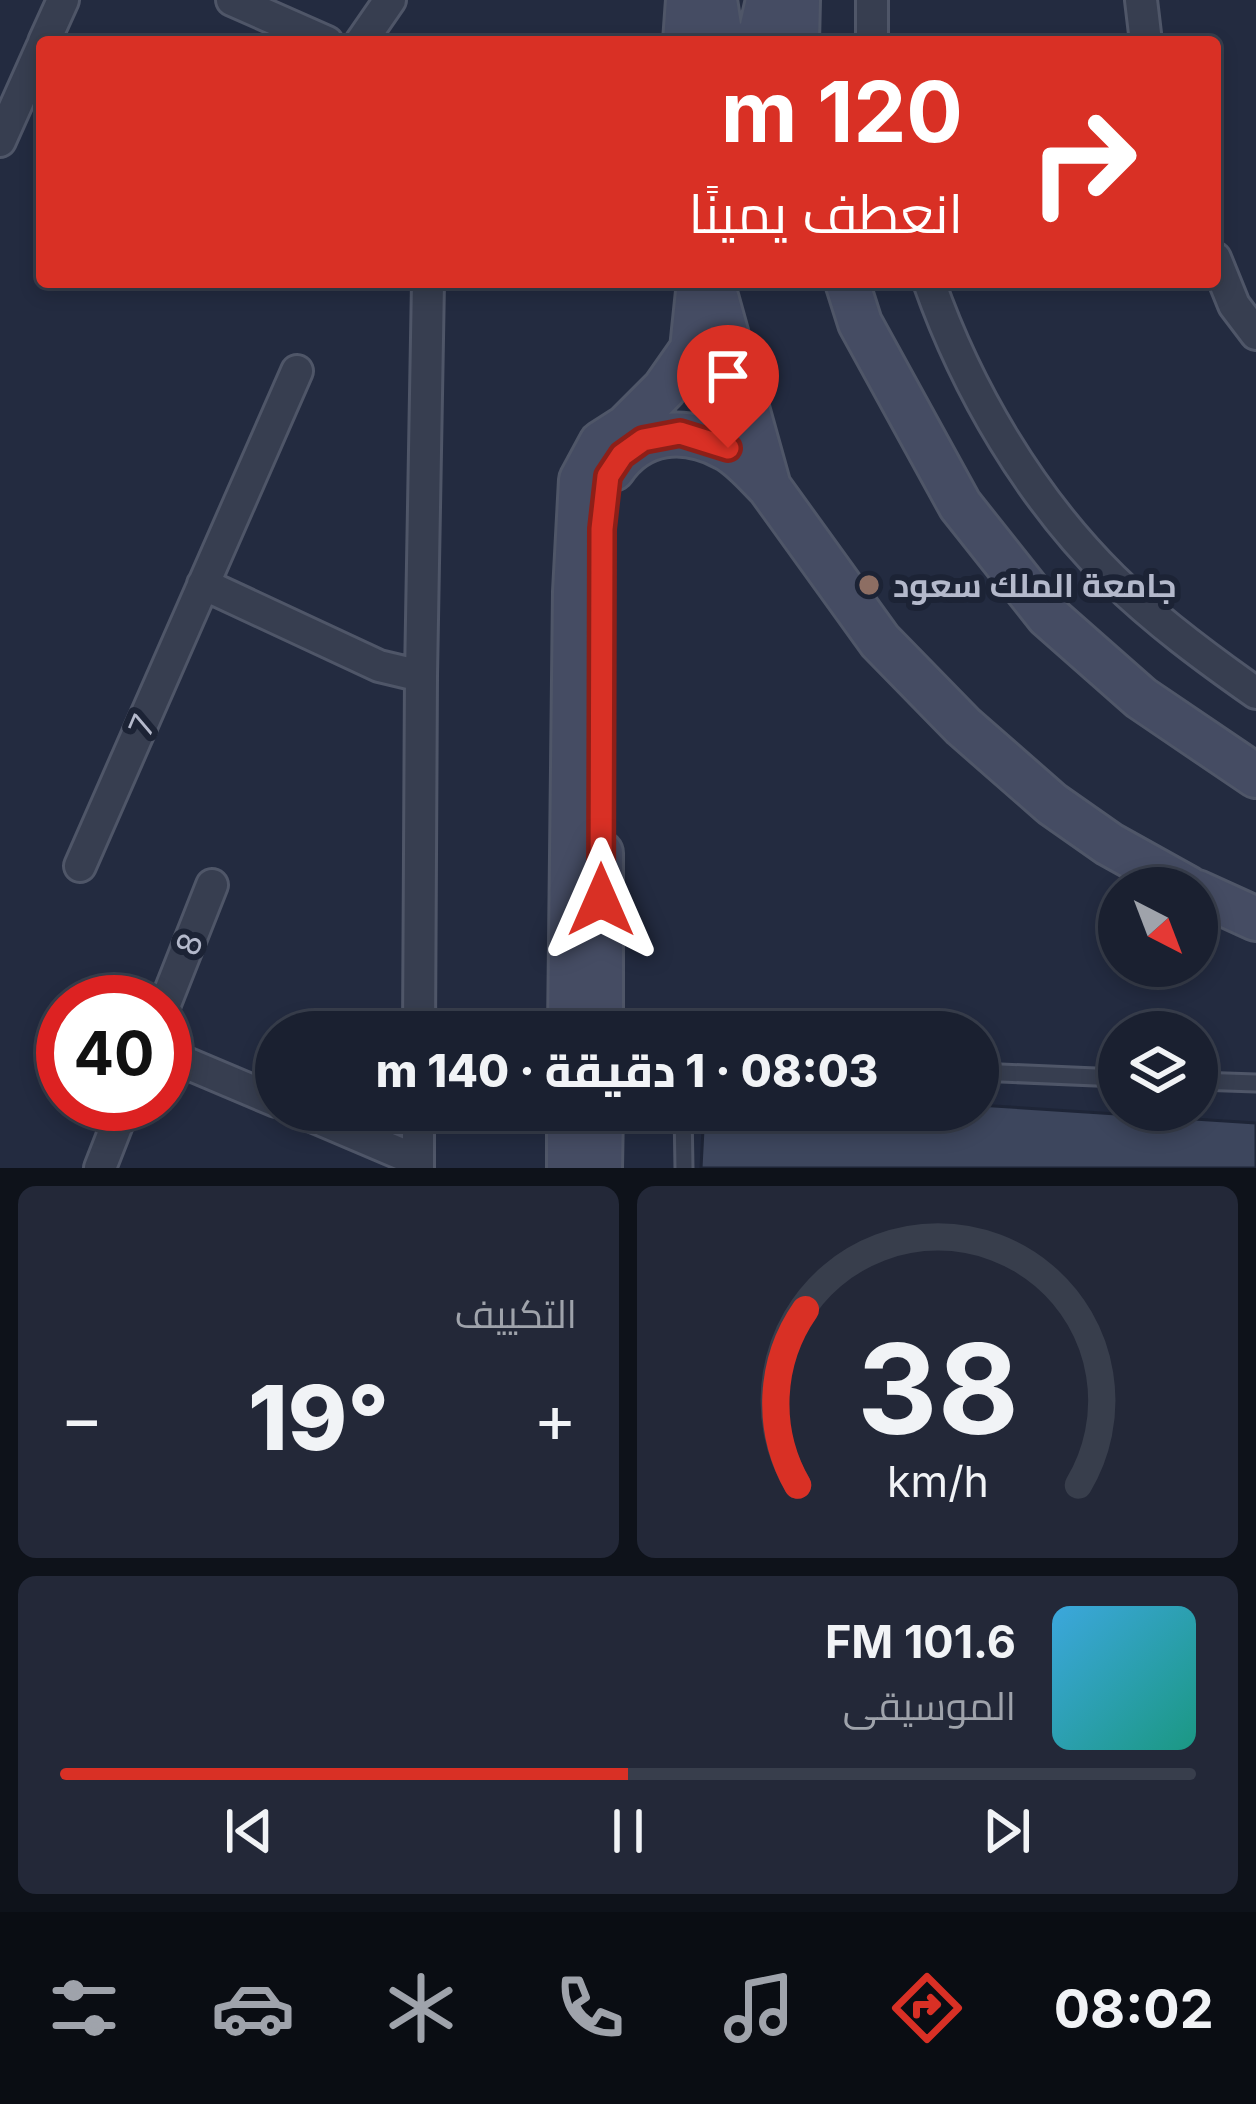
<!DOCTYPE html>
<html lang="ar">
<head>
<meta charset="utf-8">
<style>
	body { margin:0; font-family:Inter,Cairo,sans-serif; background:#232838; color:#f1f3f6; direction:rtl; height:100vh; display:flex; flex-direction:column; font-size:45px; white-space:nowrap }
	* { box-sizing:border-box; margin:0 }
	p { font-size:39px; color:#9fa3ab }
	.icon { flex:none; width:66px; height:66px; fill:none; stroke:currentColor; stroke-width:2; stroke-linecap:round; stroke-linejoin:round }
	.map { position:relative; height:1168px; overflow:hidden; direction:ltr }
	.drawer { display:flex; flex-direction:column; gap:18px; padding:18px; background:#0e121a; flex:1 }
	.drawer>* { flex:none }
	.guide { position:absolute; left:36px; top:36px; width:1185px; height:252px; border-radius:12px; box-shadow:0 6px 18px #0003,0 0 0 3px #383e4c; direction:rtl; background:#d93025; color:#fff; overflow:hidden }
	.needle { width:78px; rotate:138deg }
	.controls { position:absolute; left:1098px; top:867px; display:grid; gap:24px }
	.controls a { display:grid; place-items:center; width:120px; height:120px; border-radius:50%; background:#1a2030; box-shadow:0 6px 18px #0003,0 0 0 3px #383e4c; font-size:60px }
	.speed { position:absolute; left:36px; top:975px; display:flex; gap:24px; font-size:60px; font-weight:700; text-align:center }
	.speed>* { display:grid; place-content:center; width:156px; height:156px; border-radius:50%; background:#1a2030; box-shadow:0 6px 18px #0003,0 0 0 3px #383e4c; line-height:1 }
	.speed .limit { border:18px solid #d22; background:#fff; color:#111 }
	.pin { position:absolute; display:grid; place-items:center; width:102px; height:102px; color:#fff; margin:-123px -51px; border-radius:50% 50% 50% 0; rotate:-45deg; box-shadow:0 0 12px #0007 }
	.pin .icon { rotate:45deg }
	.me { position:absolute; width:132px; margin:-66px; rotate:0deg; stroke-linejoin:round; filter:drop-shadow(0 0 9px #0008) }
	.turn { display:flex; align-items:center; gap:42px; height:252px; padding:0 60px; font-size:54px }
	.turn .icon { width:156px; height:156px; stroke-width:2.5 }
	.turn b { display:block; font-size:84px; line-height:102px }
	.big { font-size:90px; font-weight:800; line-height:1.1 }
	.drawer .card { flex:1; display:flex; flex-direction:column; justify-content:center; gap:18px; min-width:0; padding:0 42px; border-radius:18px; background:#232838 }
	.drawer .dial { align-items:center; gap:0 }
	.dial svg { height:312px; overflow:visible; fill:none; stroke:#383e4c; stroke-width:7; stroke-linecap:round; text-anchor:middle }
	.dial text { fill:#f1f3f6; stroke:none }
	.song { display:flex; align-items:center; gap:36px }
	.cover { width:144px; height:144px; border-radius:18px; background:linear-gradient(135deg,hsl(200 70% 55%),hsl(170 70% 35%)) }
	.played { height:12px; border-radius:6px; background:linear-gradient(90deg,#d93025 50%,#383e4c 50%) }
	.keys { display:flex; justify-content:space-around; direction:ltr }
	.heat { display:flex; justify-content:space-between; align-items:center; font-size:66px; direction:ltr }
	.drawer .tiles { flex:1; display:grid; gap:18px; grid-template-columns:1fr 1fr }
	.card:last-child { grid-column:span 2 }
	.trip { position:absolute; left:255px; top:1011px; width:744px; height:120px; border-radius:60px; background:#1a2030; box-shadow:0 6px 18px #0003,0 0 0 3px #383e4c; font-weight:800; line-height:120px; text-align:center; direction:rtl }
	.dock { display:flex; height:192px; justify-content:space-around; align-items:center; background:#0a0d13; color:#9fa3ab }
	.dock .icon { width:84px; height:84px }
	.dock .selected { color:#d93025 }
	.dock b { font-size:54px; color:#f1f3f6 }
	.map>svg:first-child { display:block }
	.building { fill:#3d465d; stroke:#1e2537; stroke-width:3 }
	.lines { fill:none; stroke-linecap:round; stroke-linejoin:round }
	.lane-casing { stroke:#4f5668; stroke-width:21 }
	.street-casing { stroke:#4f5668; stroke-width:36 }
	.secondary-casing { stroke:#4f5668; stroke-width:48 }
	.lane { stroke:#373e50; stroke-width:15 }
	.street { stroke:#373e50; stroke-width:30 }
	.secondary { stroke:#454c63; stroke-width:42 }
	.route-casing { stroke:#8d1f18; stroke-width:30 }
	.route { stroke:#d93025; stroke-width:21 }
	.education-dot { fill:#8d6e63; stroke:#1c2335; stroke-width:4.5 }
	.labels { text-anchor:middle; stroke-width:12; stroke-linejoin:round; paint-order:stroke }
	.poi-label { font-size:33px; font-weight:bold; fill:#b4b9cb; stroke:#1c2335; text-anchor:start }
	.street-label { font-size:33px; fill:#b4b9cb; stroke:#1c2335 }
</style>
</head>
<body>
<div class="map">
<svg width="1256" height="1168" viewBox="0 0 1256 1168">
	<rect width="100%" height="100%" fill="#232b40"/>
	<!-- building -->
	<path class="building" d="M978,1105L1256,1123V1168H701L704,1110H978Z"/>
	<g class="lines">
		<defs>
			<path id="lane" d="M978,1072L1119,1078
				M1197,1081L1256,1083
				M683,1110L684,1168"/>
			<path id="street" d="M232,0L327,42
				M872,0V42
				M1141,0L1146,42
				M44,42L63,0
				M361,42L390,0
				M0,141L42,47
				M1215,258L1234,305L1256,334
				M929,282C967,390 1030,497 1112,578C1156,621 1206,658 1256,693
				M203,584L379,666L421,676
				M80,866L297,371
				M165,1004L212,885
				M419,1032L421,676L428,282
				M165,1054L276,1101
				M298,1110L418,1161
				M418,1110V1168
				M100,1168L125,1104"/>
			<path id="secondary" d="M715,0L721,39L729,42
				M685,42L688,0
				M751,42L760,35L768,0
				M797,42L798,0
				M712,282L769,487L880,641L963,726L1052,804L1109,844L1188,888
				M847,282L860,323L960,505L1048,616L1141,698L1256,776
				M613,469C640,430 684,426 725,448C741,456 756,474 769,487
				M1197,892L1256,919
				M570,1032L575,592L581,480L601,443L626,427L664,389L692,349L699,282
				M601,1032V853
				M569,1168V1110
				M600,1168L601,1110"/>
		</defs>
		<!-- lane casing -->
		<use href="#lane" class="lane-casing"/>
		<!-- street casing -->
		<use href="#street" class="street-casing"/>
		<!-- secondary casing -->
		<use href="#secondary" class="secondary-casing"/>
		<!-- lane -->
		<use href="#lane" class="lane"/>
		<!-- street -->
		<use href="#street" class="street"/>
		<!-- secondary -->
		<use href="#secondary" class="secondary"/>
	</g>
	<g class="lines">
		<defs>
			<path id="route" d="M601,900L602,529L608,476L622,455L643,440L680,433L728,448"/>
		</defs>
		<!-- route casing -->
		<use href="#route" class="route-casing"/>
		<!-- route -->
		<use href="#route" class="route"/>
	</g>
	<!-- markers -->
	<circle class="education-dot" cx="869" cy="585" r="12"/>
	<g class="labels">
		<!-- poi labels -->
		<g class="poi-label">
			<text x="893" y="597">جامعة الملك سعود</text>
		</g>
		<!-- street labels -->
		<g class="street-label">
			<text transform="translate(142 725) rotate(-67)" y="12">7</text>
			<text transform="translate(189 944) rotate(-68)" y="12">8</text>
		</g>
	</g>
</svg>
<div class="controls">
<a><svg class="needle" viewBox="-14 -14 28 28"><path d="M0-13l5 13h-10z" fill="#e53935"/><path d="M0 13l5-13h-10z" fill="#9fa3ab"/></svg></a>
<a><svg class="icon" aria-label="layers" viewBox="0 0 24 24"><path d="M12 4l9 5-9 5-9-5zM3 14l9 5 9-5"/></svg></a>
</div>
<div class="speed"><div class="limit">40</div></div>
<div class="pin" style="left:728px;top:448px;background:#d93025"><svg class="icon" aria-label="arrive" viewBox="0 0 24 24"><path d="M6 21V4h12l-3 4 3 4H6"/></svg></div>
<svg class="me" style="left:601px;top:900px" viewBox="-20 -20 40 40"><path d="M0-17L14 15 0 8-14 15z" fill="#d93025" stroke="#fff" stroke-width="4"/></svg>
<div class="trip">08:03 · 1 دقيقة · 140 m</div>
<div class="guide">
<div class="turn"><svg class="icon" aria-label="right" viewBox="0 0 24 24"><path d="M7 20v-9h11M14 6l5 5-5 5"/></svg><div><b>120 m</b>انعطف يمينًا</div></div>
</div>
</div>
<section class="drawer">
<div class="tiles">
<div class="card dial"><svg viewBox="0 0 100 80">
<path d="M14 69A42 42 0 1 1 86 69"/>
<path d="M14 69A42 42 0 0 1 16 24" stroke="#d93025"/>
<text x="50" y="56" font-size="32" font-weight="700">38</text>
<text x="50" y="72" font-size="11">km/h</text>
</svg></div>
<div class="card"><p>التكييف</p>
<div class="heat"><a>−</a><b class="big">19°</b><a>+</a></div>
</div>
<div class="card">
<div class="song"><i class="cover"></i><div><b>101.6 FM</b><p>الموسيقى</p></div></div>
<div class="played"></div>
<div class="keys"><svg class="icon" aria-label="previous" viewBox="0 0 24 24"><path d="M18 5L8 12l10 7zM5 5v14"/></svg><svg class="icon" aria-label="pause" viewBox="0 0 24 24"><path d="M8 5v14M16 5v14"/></svg><svg class="icon" aria-label="next" viewBox="0 0 24 24"><path d="M6 5l10 7-10 7zM19 5v14"/></svg></div>
</div>
</div>
</section>
<nav class="dock">
<b>08:02</b>
<svg class="icon selected" aria-label="directions" viewBox="0 0 24 24"><path d="M12 3l9 9-9 9-9-9zM9 14v-3h6M13 9l2 2-2 2"/></svg>
<svg class="icon" aria-label="music" viewBox="0 0 24 24"><path d="M9 18V5l10-2v13"/><circle cx="6" cy="18" r="3"/><circle cx="16" cy="16" r="3"/></svg>
<svg class="icon" aria-label="phone" viewBox="0 0 24 24"><path d="M5 4h4l2 5-3 2q2 4 5 5l2-3 5 2v4C11 20 4 13 5 4z"/></svg>
<svg class="icon" aria-label="climate" viewBox="0 0 24 24"><path d="M12 3v18M4 7l16 10M4 17L20 7"/></svg>
<svg class="icon" aria-label="car" viewBox="0 0 24 24"><path d="M5 17H2v-5l4-1 3-4h7l3 4 3 1v5h-3M9 17h6M6 11h13"/><circle cx="7" cy="17" r="2"/><circle cx="17" cy="17" r="2"/></svg>
<svg class="icon" aria-label="filters" viewBox="0 0 24 24"><path d="M4 7h16M4 17h16"/><circle cx="9" cy="7" r="2"/><circle cx="15" cy="17" r="2"/></svg>
</nav>
</body>
</html>
